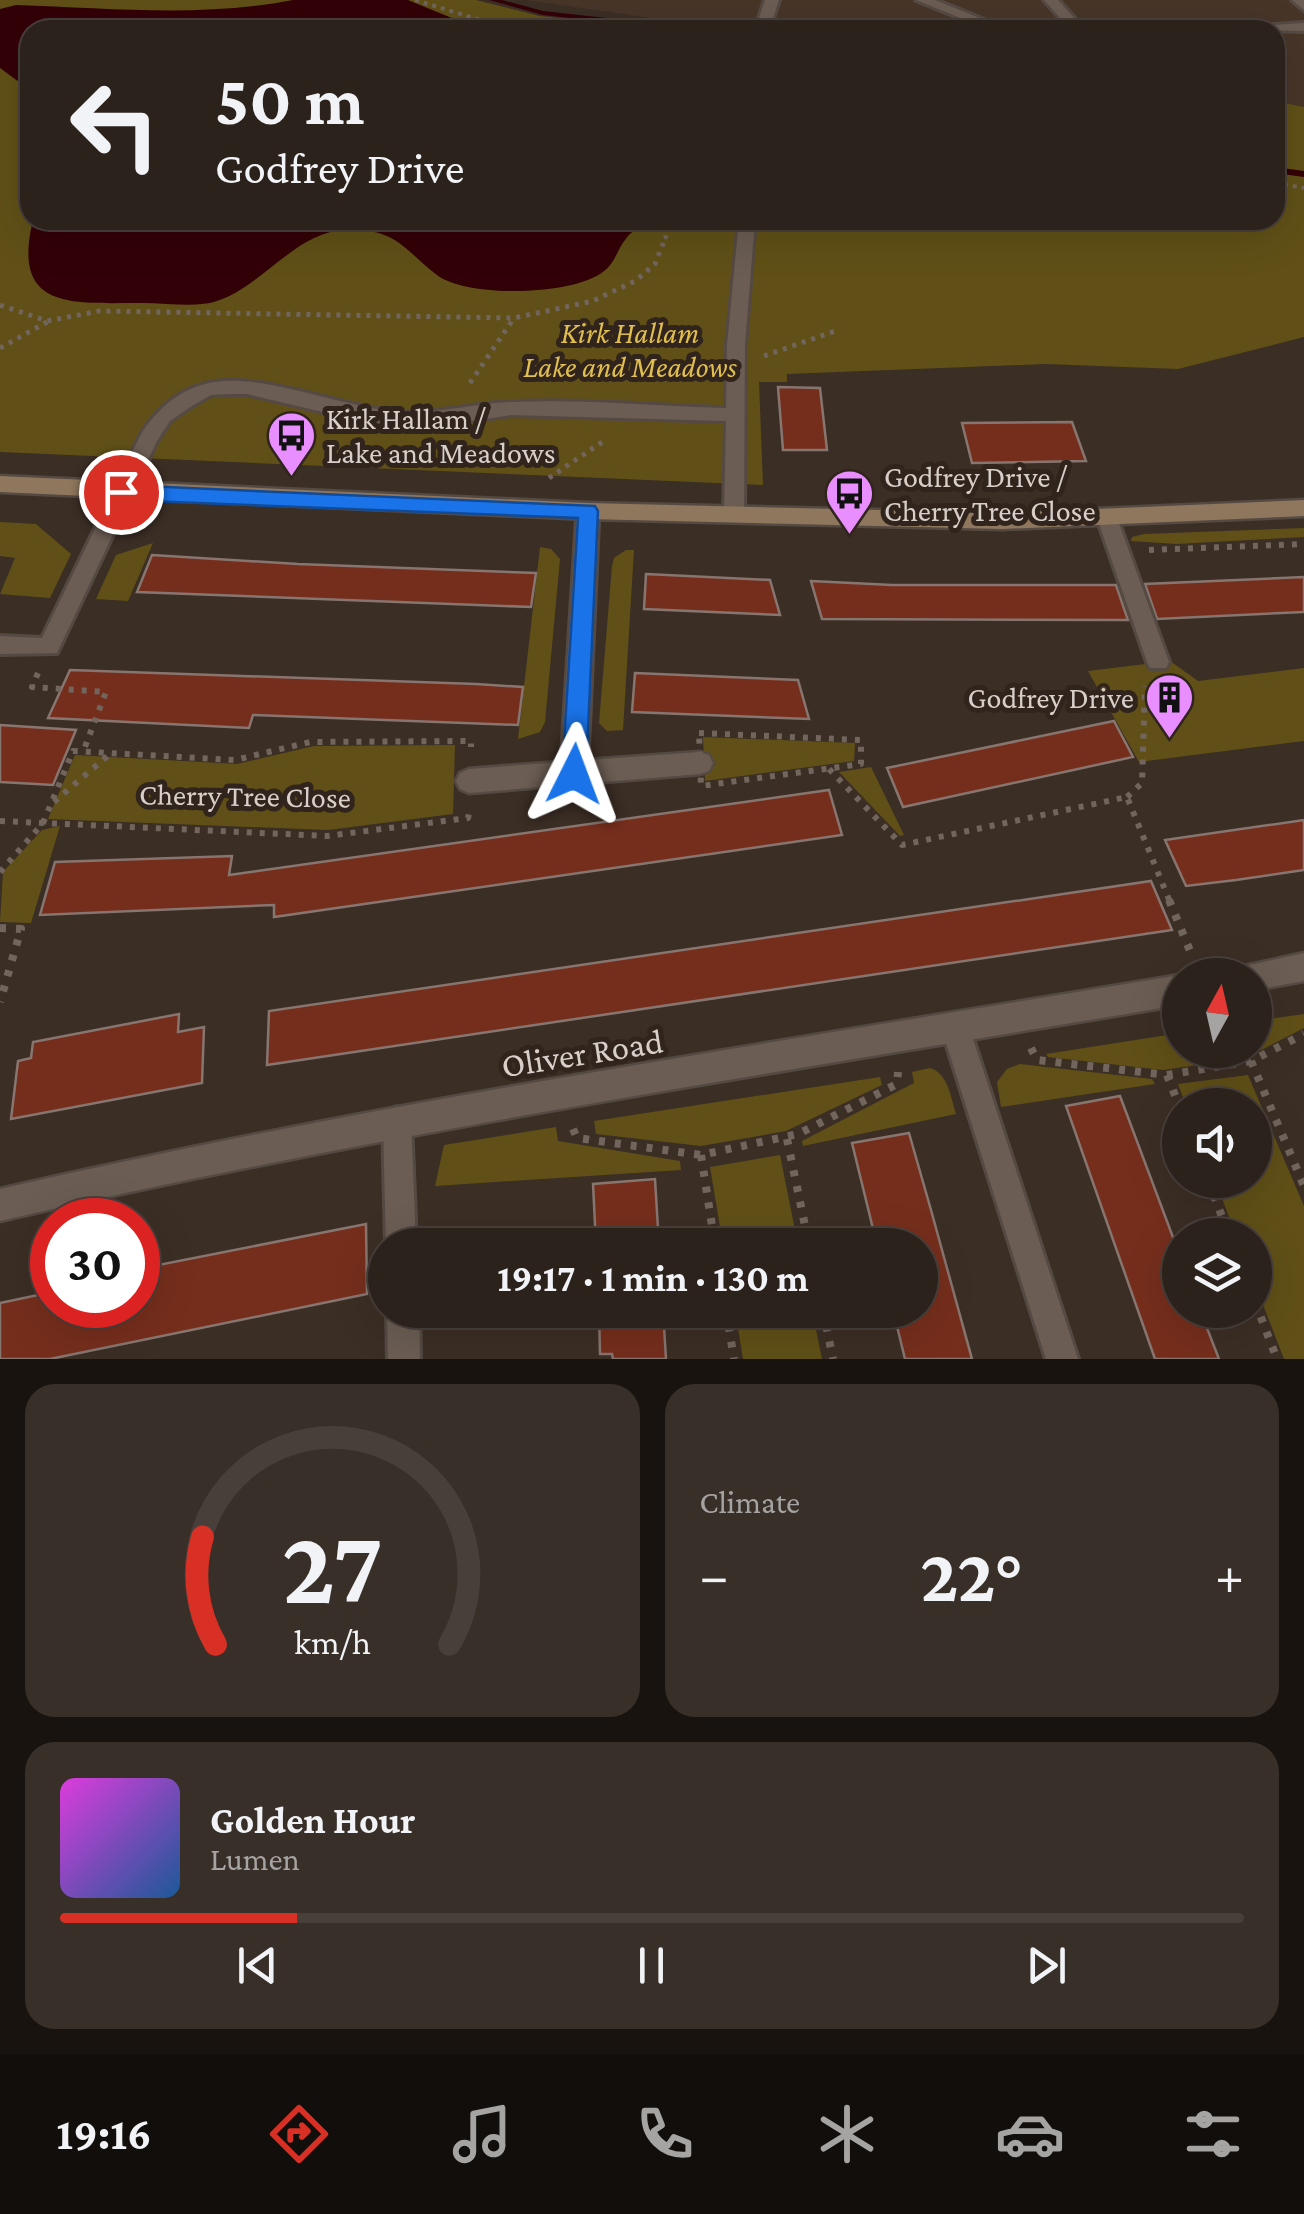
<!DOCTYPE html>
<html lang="en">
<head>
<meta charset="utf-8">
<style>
	body { margin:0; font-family:"Crimson Pro",serif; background:#382f29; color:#f1f3f6; height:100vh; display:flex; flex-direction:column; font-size:38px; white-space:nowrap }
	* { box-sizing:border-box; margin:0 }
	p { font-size:32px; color:#a6a4a3 }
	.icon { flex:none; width:55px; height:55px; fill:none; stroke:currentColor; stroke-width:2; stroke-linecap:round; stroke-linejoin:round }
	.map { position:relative; height:1359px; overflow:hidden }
	.panel { display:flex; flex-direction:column; gap:25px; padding:25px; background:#18130f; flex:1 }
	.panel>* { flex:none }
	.banner { position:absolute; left:20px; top:20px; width:1265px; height:210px; border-radius:30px; box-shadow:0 10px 40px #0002,0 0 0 2px #483f3b; background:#2c221c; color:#f1f3f6; overflow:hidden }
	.needle { width:65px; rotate:8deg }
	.tools { position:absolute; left:1162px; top:958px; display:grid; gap:20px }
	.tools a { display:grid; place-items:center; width:110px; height:110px; border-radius:50%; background:#2c221c; box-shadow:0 10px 40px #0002,0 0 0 2px #483f3b; font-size:50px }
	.speed { position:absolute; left:30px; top:1198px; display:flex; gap:20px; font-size:50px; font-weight:700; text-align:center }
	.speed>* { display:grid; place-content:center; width:130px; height:130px; border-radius:50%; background:#2c221c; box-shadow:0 10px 40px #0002,0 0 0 2px #483f3b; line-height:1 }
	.speed .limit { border:15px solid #d22; background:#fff; color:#111 }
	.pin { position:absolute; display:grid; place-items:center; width:85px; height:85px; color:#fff; margin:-42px; border:5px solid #fff; border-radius:50%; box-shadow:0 2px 10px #0007 }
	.me { position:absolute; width:110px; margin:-55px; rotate:3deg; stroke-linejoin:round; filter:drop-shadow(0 0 8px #0008) }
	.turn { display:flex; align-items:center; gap:35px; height:210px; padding:0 30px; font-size:45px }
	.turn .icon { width:130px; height:130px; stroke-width:2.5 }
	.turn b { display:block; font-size:70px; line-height:85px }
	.big { font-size:75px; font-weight:700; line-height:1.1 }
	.panel .card { flex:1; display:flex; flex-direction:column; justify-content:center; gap:15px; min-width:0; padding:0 35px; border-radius:30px; background:#382f29 }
	.panel .dial { align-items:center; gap:0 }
	.dial svg { height:260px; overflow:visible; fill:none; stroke:#483f3b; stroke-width:7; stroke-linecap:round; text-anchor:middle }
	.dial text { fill:#f1f3f6; stroke:none }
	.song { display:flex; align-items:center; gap:30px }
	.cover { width:120px; height:120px; border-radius:15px; background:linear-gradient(135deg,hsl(300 70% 55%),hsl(210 70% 35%)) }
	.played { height:10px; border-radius:5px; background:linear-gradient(90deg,#d93025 20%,#483f3b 20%) }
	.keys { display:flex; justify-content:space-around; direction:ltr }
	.heat { display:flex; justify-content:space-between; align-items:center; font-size:55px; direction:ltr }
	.panel .tiles { flex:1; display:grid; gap:25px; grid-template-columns:1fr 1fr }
	.card:last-child { grid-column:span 2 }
	.trip { position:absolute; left:368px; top:1228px; width:570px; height:100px; border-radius:50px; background:#2c221c; box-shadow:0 10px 40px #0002,0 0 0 2px #483f3b; font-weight:700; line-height:100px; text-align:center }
	.tabs { display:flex; height:160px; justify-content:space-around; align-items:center; background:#120e0b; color:#a6a4a3 }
	.tabs .icon { width:70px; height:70px }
	.tabs .current { color:#d93025 }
	.tabs b { font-size:45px; color:#f1f3f6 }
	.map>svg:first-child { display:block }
	.built { fill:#473528 }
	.green { fill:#605017 }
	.water { fill:#320007 }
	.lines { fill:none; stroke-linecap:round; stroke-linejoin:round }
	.stream { fill:#320007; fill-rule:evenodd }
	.building { fill:#762e1c; stroke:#877570; stroke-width:2.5 }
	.lane-casing { stroke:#554a43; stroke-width:6 }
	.street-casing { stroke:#554a43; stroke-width:5 }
	.secondary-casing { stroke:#554a43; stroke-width:5 }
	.path-far3 { stroke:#71655d; stroke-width:4; stroke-dasharray:4 5; stroke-linecap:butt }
	.path-far2 { stroke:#71655d; stroke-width:5; stroke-dasharray:4 6; stroke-linecap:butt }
	.path-far1 { stroke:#71655d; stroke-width:6; stroke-dasharray:5 8; stroke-linecap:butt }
	.path { stroke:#71655d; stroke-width:8; stroke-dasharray:6 10; stroke-linecap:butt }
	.lane { fill:#6b5d53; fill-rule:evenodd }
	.street { fill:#6b5d53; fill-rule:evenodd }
	.secondary { fill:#8f775d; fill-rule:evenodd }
	.route { fill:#1a73e8; stroke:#114b97; stroke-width:2.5 }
	.labels { text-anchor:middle; stroke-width:10; stroke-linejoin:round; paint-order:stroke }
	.park-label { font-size:30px; font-style:italic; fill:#e1bf4e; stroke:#30241c }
	.poi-label { font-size:30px; fill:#d8cfca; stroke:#30241c; text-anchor:start }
	.street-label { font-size:30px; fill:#d8cfca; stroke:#30241c }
	.near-street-label { font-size:35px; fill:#d8cfca; stroke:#30241c }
</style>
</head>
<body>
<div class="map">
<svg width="1304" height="1359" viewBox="0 0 1304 1359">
	<rect width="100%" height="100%" fill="#3b2e25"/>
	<!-- built -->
	<path class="built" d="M526,0H1304V107L1275,101V30H874L848,25L840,30H785L713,27Z"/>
	<!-- green -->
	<path class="green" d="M0,0H476L540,16L673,30H30V220H1275V101L1304,107V337L1178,369L1046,364L787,374V382H759L763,485L0,452Z
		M0,522L36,524L71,554L50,598L0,594L15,558L0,556Z
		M1304,528V537L1176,544L1131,541L1132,537L1144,534Z
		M153,543L128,601L96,599L116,555Z
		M540,547L551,549L560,559L545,722L540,732L518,739Z
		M626,550H634L623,730L607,731L599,723L612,566L614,558Z
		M1170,661L1198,681L1304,668V741L1139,762L1088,671Z
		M703,737L855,743L854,761L705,781Z
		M455,745L453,814L328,830L48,819L75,755L237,764L314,746Z
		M871,767L904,835L900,836L839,772Z
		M60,826L31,923L0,922L3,872L42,830Z
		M1304,1014V1028L1246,1058L1163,1070L1048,1057L1046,1054L1180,1033V1050H1255V1021Z
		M1020,1064L1152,1079L1155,1084L1001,1107L997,1082L1007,1069Z
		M930,1068C948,1073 951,1098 956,1114L803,1146L802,1141L914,1083L912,1072Z
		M1248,1075L1304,1206V1359H1284L1255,1284V1235H1236L1215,1180H1255V1105H1186L1178,1084Z
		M880,1077L882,1085L786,1131L701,1146L596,1134L594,1121Z
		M556,1127L558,1141L680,1161L681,1170L435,1186L444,1145Z
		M780,1155L798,1245H723L710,1167Z
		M735,1310H812L822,1359H743Z"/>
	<!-- water -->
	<path class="water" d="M293,0H408L481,30H392L362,19H327L282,30H30V90L0,68V9L16,5C108,8 202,18 293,0Z
		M33,220H648C641,226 630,232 625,240C617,250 615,263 604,271C574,296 467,298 437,275C403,249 396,228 346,230C295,231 261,289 214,302C192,308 161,302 138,303C71,303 11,310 33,220Z"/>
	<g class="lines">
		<!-- stream -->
		<path class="stream" d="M489,0H502L543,11L697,28L701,30H676L543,15Z
			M1275,167L1304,171V177L1275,173Z"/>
	</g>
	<!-- building -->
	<path class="building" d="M778,387L820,388L827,450H783Z
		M1072,422L1086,461L972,463L962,423Z
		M152,555L298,564L536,573L531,607L137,592Z
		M646,574L770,580L780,615L644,609Z
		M1304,577V612L1157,619L1145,584Z
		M811,581L892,585H1116L1128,620L822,619Z
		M70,670L476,684L523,687L518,725L253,715L249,728L48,718Z
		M635,673L798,680L809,719L632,712Z
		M1114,721L1133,757L903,807L887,768Z
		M0,725L76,730L53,785L0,782Z
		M829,790L842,835L274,917V905L40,915L55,862L232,856L229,875Z
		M1304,820V870L1236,880L1186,886L1165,840Z
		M1151,881L1172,930L267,1065L269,1011Z
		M179,1014L178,1032L204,1027L202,1083L11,1119L18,1061L31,1058L33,1042Z
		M1120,1096L1180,1256V1310H1200L1219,1359H1155L1066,1106Z
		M909,1133L931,1210L972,1359H905L893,1310H920V1245H877L852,1143Z
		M655,1179L659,1245H596L593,1184Z
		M366,1224L367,1294L50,1359H0V1303L52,1292V1305H138V1269Z
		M599,1310H663L666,1359H613L612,1354H600Z"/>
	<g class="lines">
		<defs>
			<path id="lane" d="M765,0H779L769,30H755Z
				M916,0H935L1009,30H990Z
				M1044,0H1058L1085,30H1071Z
				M1292,0H1304V10Z
				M1304,23V31L1254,30L1261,26Z
				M739,220H755L745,345L744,516L741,521H727L724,516L726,421L511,415L446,425L405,426L361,421L247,394H229L211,395L192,406L170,421L157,441L57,653L0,654V636L42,638L141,434C156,411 177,391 205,384C259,369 347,411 407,412C443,413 477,403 513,402C583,399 655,406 726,408L727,345Z
				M1107,510L1117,518L1169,662L1166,668H1150L1147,662L1097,518Z
				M956,1016L966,1020L970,1030L1078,1359H1046L942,1030L946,1020Z
				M397,1107L407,1111L411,1121L416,1245H386L383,1121L387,1111Z
				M387,1310H419L420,1359H388Z"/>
			<path id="street" d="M588,503L599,511L588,760L700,752L709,755L713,763L709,771L700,774L469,793L460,789L456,781L460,773L469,769L561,762L577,511Z
				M1304,953V981L1255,990V975H1241L1245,966Z
				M1180,975V1005C786,1071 390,1131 0,1221V1189C390,1099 786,1041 1180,975Z"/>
			<path id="secondary" d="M0,476L588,503L1003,513L1304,500V516L1003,529L588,519L0,492Z"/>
		</defs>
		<!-- lane casing -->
		<use href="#lane" class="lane-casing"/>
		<!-- street casing -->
		<use href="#street" class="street-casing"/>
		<!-- secondary casing -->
		<use href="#secondary" class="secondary-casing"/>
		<!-- path-far3 -->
		<path class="path-far3" d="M415,0L513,30
			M1275,183L1304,188
			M665,239L673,220"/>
		<!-- path-far2 -->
		<path class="path-far2" d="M0,305L47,321L100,311L514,318L593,301L635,281L655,264L666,236
			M0,348L47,322
			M764,356L838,330
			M470,383L514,318
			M549,478L605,440"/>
		<!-- path-far1 -->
		<path class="path-far1" d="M1149,550L1304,544
			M38,673L32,687L106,692L83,752
			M699,733L861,740V764L701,786Z
			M829,769L902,845L1127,797L1170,902
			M1127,797L1142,783L1145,686
			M54,802L111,753
			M0,821L327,836L468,818L469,814
			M0,872L43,823L73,751L235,760L310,742L471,741V747"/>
		<!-- path -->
		<path class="path" d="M1169,900L1193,958
			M0,928L21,929L0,1002
			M1031,1048L1037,1060L1167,1075L1251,1061L1304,1034
			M1251,1061L1304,1186
			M1167,1075L1180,1108
			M573,1129L577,1138L701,1155L798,1134L897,1084L898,1072
			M787,1139L809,1245
			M701,1155L715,1245
			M1208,1180L1229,1235
			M1255,1302L1277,1359
			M726,1310L734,1359
			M823,1310L833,1359"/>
		<!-- lane -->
		<use href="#lane" class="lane"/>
		<!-- street -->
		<use href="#street" class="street"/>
		<!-- secondary -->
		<use href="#secondary" class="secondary"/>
	</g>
	<!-- route -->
	<path class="route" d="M121,485L595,506L598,511L586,774L583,781L574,784L566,781L562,774L578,518L121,500L111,492Z"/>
	<!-- icons -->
	<defs>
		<symbol id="bus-pin" viewBox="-11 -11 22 30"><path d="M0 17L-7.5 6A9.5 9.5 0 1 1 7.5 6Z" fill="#e88eff" stroke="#30241c"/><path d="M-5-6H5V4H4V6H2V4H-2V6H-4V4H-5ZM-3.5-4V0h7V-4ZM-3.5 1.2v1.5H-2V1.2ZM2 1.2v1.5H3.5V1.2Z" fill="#111"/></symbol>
		<symbol id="building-pin" viewBox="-11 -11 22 30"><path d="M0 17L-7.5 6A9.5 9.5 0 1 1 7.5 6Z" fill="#e88eff" stroke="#30241c"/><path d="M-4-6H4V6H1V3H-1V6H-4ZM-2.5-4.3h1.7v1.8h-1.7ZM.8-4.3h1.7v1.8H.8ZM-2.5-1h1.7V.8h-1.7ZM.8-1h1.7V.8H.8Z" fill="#111"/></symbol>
	</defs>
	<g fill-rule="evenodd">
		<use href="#bus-pin" x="264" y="408" width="55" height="75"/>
		<use href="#bus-pin" x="822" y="466" width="55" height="75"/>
		<use href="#building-pin" x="1142" y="670" width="55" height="75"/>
	</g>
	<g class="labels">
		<!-- park labels -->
		<g class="park-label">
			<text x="630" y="343">Kirk Hallam<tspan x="630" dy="34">Lake and Meadows</tspan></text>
		</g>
		<!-- poi labels -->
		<g class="poi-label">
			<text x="326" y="429">Kirk Hallam /<tspan x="326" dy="34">Lake and Meadows</tspan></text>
			<text x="884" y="487">Godfrey Drive /<tspan x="884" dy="34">Cherry Tree Close</tspan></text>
			<text x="1134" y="708" text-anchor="end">Godfrey Drive</text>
		</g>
		<!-- street labels -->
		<g class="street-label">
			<text transform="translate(245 796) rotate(1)" y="10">Cherry Tree Close</text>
		</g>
		<!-- near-street labels -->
		<g class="near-street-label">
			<text transform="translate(582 1053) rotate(-9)" y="12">Oliver Road</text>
		</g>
	</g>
</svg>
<div class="tools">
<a><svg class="needle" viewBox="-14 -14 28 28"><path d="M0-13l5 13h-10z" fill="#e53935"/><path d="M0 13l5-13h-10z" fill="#a6a4a3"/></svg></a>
<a><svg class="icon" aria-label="sound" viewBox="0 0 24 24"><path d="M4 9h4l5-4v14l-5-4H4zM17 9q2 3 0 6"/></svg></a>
<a><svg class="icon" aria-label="layers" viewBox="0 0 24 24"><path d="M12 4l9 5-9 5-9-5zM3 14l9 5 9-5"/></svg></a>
</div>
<div class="speed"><div class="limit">30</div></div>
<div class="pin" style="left:121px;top:492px;background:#d93025"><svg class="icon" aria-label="arrive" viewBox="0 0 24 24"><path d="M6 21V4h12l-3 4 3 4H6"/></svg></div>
<svg class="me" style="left:574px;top:774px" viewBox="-20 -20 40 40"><path d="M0-17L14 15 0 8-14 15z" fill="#1a73e8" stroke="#fff" stroke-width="4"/></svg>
<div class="trip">19:17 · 1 min · 130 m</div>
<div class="banner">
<div class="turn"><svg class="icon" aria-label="left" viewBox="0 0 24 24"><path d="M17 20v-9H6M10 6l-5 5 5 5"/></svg><div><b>50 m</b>Godfrey Drive</div></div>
</div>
</div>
<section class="panel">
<div class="tiles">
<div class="card dial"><svg viewBox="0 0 100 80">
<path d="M14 69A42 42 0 1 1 86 69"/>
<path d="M14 69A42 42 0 0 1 10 36" stroke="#d93025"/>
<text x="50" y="56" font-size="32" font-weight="700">27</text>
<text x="50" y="72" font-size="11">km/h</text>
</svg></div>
<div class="card"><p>Climate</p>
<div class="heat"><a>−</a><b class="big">22°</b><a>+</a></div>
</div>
<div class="card">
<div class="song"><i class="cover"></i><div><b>Golden Hour</b><p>Lumen</p></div></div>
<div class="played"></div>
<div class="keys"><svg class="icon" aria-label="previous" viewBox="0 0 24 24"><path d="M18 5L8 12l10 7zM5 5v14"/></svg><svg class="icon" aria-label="pause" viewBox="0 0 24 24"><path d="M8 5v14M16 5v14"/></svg><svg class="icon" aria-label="next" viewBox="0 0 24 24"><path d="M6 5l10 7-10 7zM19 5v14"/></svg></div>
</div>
</div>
</section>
<nav class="tabs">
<b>19:16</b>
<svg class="icon current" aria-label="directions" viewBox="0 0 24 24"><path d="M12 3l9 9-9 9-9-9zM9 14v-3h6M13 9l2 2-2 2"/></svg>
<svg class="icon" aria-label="music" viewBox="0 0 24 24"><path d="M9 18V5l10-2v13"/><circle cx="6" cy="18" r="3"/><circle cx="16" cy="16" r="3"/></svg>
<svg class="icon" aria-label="phone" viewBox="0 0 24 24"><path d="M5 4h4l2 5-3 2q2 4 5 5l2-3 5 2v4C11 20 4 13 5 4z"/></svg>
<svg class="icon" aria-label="climate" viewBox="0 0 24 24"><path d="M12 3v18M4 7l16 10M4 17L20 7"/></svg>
<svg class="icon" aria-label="car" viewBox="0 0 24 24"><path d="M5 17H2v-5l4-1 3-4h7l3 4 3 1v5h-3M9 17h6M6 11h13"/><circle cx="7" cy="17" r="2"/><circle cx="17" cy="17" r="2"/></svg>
<svg class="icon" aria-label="filters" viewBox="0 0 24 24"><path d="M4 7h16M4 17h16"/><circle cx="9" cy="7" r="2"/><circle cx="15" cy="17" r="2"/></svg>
</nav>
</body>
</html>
